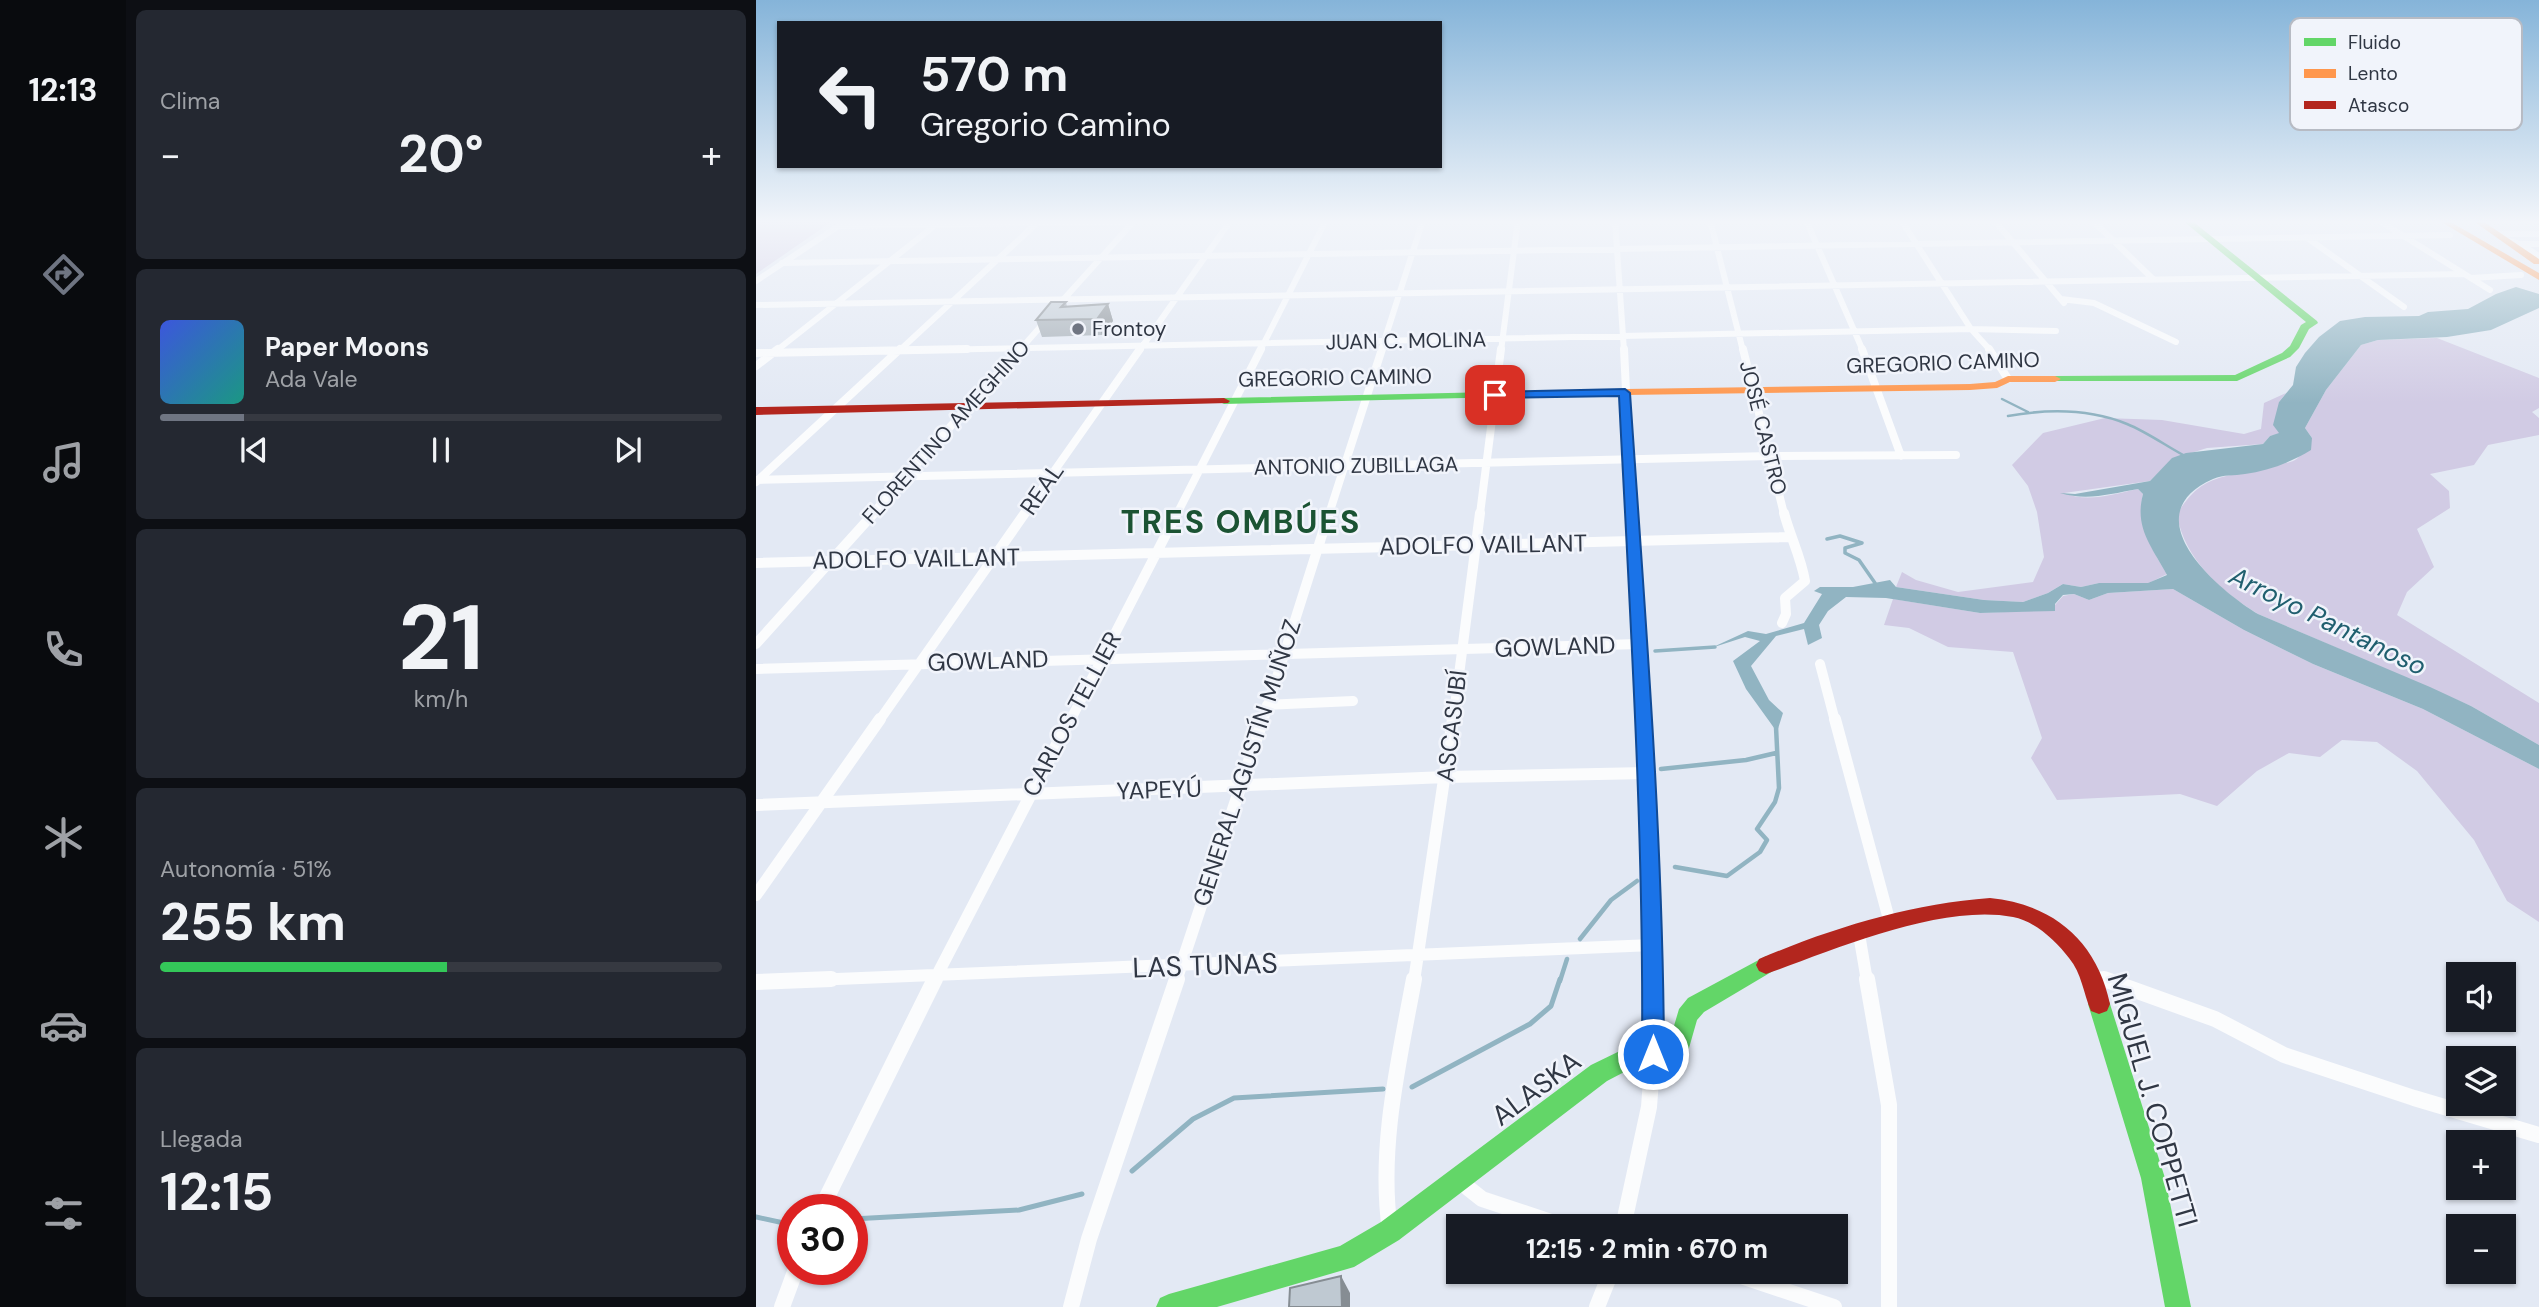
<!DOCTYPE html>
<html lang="es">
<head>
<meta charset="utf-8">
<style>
	body { margin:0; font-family:"DM Sans",sans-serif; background:#242831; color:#f1f3f6; height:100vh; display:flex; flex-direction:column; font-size:26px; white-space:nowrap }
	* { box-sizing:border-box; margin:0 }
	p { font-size:23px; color:#9ea1a6 }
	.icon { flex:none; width:38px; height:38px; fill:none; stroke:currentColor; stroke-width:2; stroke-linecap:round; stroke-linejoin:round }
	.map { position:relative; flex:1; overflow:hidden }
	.sheet { display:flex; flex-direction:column; gap:10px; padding:10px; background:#0d0f14; width:630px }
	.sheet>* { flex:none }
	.top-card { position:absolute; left:21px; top:21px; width:665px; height:147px; border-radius:0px; box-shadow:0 2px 5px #0004; background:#171b24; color:#f1f3f6; overflow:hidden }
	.fabs { position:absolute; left:1690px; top:962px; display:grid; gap:14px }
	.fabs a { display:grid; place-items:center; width:70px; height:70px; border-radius:0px; background:#171b24; box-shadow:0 2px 5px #0004; font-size:35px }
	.speed { position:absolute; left:21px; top:1194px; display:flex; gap:14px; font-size:35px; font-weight:700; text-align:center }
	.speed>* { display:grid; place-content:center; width:91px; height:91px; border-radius:50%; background:#171b24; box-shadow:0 2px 5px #0004; line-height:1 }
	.speed .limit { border:10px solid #d22; background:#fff; color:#111 }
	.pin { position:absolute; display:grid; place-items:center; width:60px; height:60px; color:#fff; margin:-30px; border-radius:14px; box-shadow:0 4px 10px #0006 }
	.me { position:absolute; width:77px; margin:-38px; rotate:0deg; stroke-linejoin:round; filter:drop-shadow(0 0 5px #0008) }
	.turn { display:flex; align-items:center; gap:24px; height:147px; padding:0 28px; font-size:32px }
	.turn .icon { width:91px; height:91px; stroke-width:2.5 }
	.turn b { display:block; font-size:49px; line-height:60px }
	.big { font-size:52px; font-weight:700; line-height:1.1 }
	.sheet .card { flex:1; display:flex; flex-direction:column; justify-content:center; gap:10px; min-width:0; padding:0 24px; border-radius:10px; background:#242831 }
	.sheet .dial { align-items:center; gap:0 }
	.dial b { font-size:91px; line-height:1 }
	.song { display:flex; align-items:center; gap:21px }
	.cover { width:84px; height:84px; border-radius:10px; background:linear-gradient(135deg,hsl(230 70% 55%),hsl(170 70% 35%)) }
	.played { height:7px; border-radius:4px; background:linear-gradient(90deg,#6f7582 15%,#363941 15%) }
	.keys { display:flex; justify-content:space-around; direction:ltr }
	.heat { display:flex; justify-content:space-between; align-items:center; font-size:38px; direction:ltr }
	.charge { height:10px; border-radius:5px; background:linear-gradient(90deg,#34c759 51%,#363941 0) }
	.trip { position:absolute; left:690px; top:1214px; width:402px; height:70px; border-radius:0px; background:#171b24; box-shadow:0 2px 5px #0004; font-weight:700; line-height:70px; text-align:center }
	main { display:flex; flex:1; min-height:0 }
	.menu { display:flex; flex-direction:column; width:126px; justify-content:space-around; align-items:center; background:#090b0e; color:#9ea1a6 }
	.menu .icon { width:49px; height:49px }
	.menu .current { color:#6f7582 }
	.menu b { font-size:32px; color:#f1f3f6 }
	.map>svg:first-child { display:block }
	.green { fill:#d1cbe4 }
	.water { fill:#91b4c2 }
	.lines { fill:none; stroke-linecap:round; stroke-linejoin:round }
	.stream-far3 { stroke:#91b4c2; stroke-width:2.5 }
	.stream-far2 { stroke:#91b4c2; stroke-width:3.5 }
	.stream-far1 { stroke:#91b4c2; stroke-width:4.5 }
	.stream { stroke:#91b4c2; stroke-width:5 }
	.street-far4 { stroke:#fbfcfd; stroke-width:6 }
	.street-far3 { stroke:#fbfcfd; stroke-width:8 }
	.street-far2 { stroke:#fbfcfd; stroke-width:10 }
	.street-far1 { stroke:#fbfcfd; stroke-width:12 }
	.street { stroke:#fbfcfd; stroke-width:16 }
	.fast { fill:#63d668; fill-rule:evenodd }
	.slow { fill:#ff974d; fill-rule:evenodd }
	.jam { fill:#b3261e; fill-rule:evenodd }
	.wall { fill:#a4adb5 }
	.shaded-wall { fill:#868d93 }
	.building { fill:#bfc9d2; stroke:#868d93; stroke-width:2 }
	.route { fill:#1a73e8; stroke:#114b97; stroke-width:2 }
	.poi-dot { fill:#6f7582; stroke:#f1f4fb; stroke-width:2.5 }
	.labels { text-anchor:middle; stroke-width:5; stroke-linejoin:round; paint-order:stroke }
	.far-poi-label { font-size:21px; fill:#303744; stroke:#f1f4fb; text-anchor:start }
	.far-street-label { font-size:21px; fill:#303744; stroke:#f1f4fb }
	.street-label { font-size:24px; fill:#303744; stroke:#f1f4fb }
	.water-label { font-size:26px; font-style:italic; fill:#205f6f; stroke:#f1f4fb }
	.near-street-label { font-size:28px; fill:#303744; stroke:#f1f4fb }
	.district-label { font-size:32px; font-weight:bold; letter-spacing:2px; fill:#1b5333; stroke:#f1f4fb }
	.key { fill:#f1f4fb; stroke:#b7bbc4; stroke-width:2 }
	.key-label { font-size:19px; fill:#303744 }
</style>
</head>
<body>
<main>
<nav class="menu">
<b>12:13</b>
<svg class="icon current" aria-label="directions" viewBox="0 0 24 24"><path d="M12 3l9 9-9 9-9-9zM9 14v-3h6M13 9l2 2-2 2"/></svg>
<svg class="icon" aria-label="music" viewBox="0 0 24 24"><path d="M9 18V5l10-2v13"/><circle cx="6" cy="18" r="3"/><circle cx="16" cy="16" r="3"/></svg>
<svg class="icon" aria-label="phone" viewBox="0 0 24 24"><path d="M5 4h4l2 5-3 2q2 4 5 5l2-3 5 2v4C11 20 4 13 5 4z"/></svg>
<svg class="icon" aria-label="climate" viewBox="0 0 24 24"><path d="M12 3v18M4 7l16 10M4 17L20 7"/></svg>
<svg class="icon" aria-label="car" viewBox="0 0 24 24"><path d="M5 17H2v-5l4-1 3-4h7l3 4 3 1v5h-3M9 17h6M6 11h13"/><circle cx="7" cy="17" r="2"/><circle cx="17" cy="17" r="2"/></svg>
<svg class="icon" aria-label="filters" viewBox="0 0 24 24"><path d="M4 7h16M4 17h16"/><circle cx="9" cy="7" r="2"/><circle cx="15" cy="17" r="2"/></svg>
</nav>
<section class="sheet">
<div class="card"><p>Clima</p>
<div class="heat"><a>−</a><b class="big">20°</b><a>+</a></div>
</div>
<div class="card">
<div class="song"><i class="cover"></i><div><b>Paper Moons</b><p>Ada Vale</p></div></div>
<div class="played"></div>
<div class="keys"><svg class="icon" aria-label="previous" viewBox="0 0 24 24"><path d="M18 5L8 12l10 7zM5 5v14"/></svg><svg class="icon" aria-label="pause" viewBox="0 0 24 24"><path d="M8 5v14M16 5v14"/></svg><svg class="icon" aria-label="next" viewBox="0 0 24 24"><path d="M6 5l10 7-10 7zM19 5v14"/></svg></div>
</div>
<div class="card dial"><b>21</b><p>km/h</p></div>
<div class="card"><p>Autonomía · 51%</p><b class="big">255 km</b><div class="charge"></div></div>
<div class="card"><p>Llegada</p><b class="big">12:15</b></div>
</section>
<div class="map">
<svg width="1783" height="1307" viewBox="0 0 1783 1307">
	<rect width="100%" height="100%" fill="#e3e9f4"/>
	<!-- green -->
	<path class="green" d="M0,220H78L0,274Z
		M1681,338L1783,378V408L1776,412L1783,418V435L1732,445L1718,465L1674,474L1693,491L1694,508L1661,529L1678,567L1651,592L1641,615L1783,703V745L1715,706L1502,614C1465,591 1429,560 1421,515C1447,469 1474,479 1518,466C1524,464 1534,463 1539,460C1546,456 1551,444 1556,438L1549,428L1570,390L1605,345L1622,340Z
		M1530,393L1523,402V434L1514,436L1507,444L1451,448L1416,459L1394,481L1308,493C1331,503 1358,494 1382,489L1387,494C1380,522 1397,552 1411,574L1393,583H1343L1325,587L1307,584L1292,593L1267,602L1228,600L1140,587L1146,572L1160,580L1202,592L1277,582L1288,557L1281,512L1272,486L1256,465L1287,433L1349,418L1406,420L1488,434L1505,429L1508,403Z
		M1417,589L1488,630L1557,664L1667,709L1783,769V922L1751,901L1718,840L1661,771L1621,742L1586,740L1564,757L1533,753L1501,771L1461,806L1424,794L1301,800L1275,758L1286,738L1257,652L1192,647L1153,628L1128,625L1137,599L1224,613L1299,610V605L1307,596L1318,594L1333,600L1352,593Z"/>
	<!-- water -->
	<path class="water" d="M1760,287L1783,294V308L1735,330L1691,337L1622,340L1605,345L1570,390L1549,428L1556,438L1555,450C1536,462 1511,471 1489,474C1478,476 1468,474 1457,479C1376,515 1459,588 1502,614L1674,687L1715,706L1783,745V769L1667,709L1557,664L1488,630L1417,589L1352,593L1333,600L1318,594L1307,595L1299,604V611L1224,613L1130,598L1090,597L1072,611L1063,625L1066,638L1052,645L1048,629L1020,636L995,666L1013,700L1027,713L1021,732L990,689L977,661L1004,641L989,637L955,648L992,631L1010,634L1048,623L1066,594L1058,591L1064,587H1097L1134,580L1140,587L1228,600L1267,602L1292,593L1307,584L1325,587L1343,583H1392L1411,575C1396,547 1378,528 1387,494L1382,489C1354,494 1331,501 1304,493L1319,494L1394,481L1416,458L1430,453L1507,444L1514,436L1523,433L1517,425L1523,402L1537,385L1540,367L1549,353L1563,337L1584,321L1609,317L1663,316L1672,312L1712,309L1740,294Z"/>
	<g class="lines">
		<!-- stream-far3 -->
		<path class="stream-far3" d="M1246,399L1272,412
			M1252,416C1291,409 1334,409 1371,424C1391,432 1410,446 1429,456"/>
		<!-- stream-far2 -->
		<path class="stream-far2" d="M1071,539L1084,536L1106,543L1089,548V553L1103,560L1119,583
			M899,651L959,647"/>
		<!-- stream-far1 -->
		<path class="stream-far1" d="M905,769L990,760L1020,753
			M919,867L971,876L1004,852L1011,840L1001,829L1019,802L1023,788L1020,727
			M824,939L855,900L881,881
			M804,981L811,959"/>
		<!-- stream -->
		<path class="stream" d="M656,1087L774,1024L795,1006L804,979
			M376,1171L437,1119L478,1098L627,1089
			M0,1217L37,1225
			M96,1219L263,1210L326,1194"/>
		<!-- street-far4 -->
		<path class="street-far4" d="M859,220L868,351
			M954,220L987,351
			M1050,220L1107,351
			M1145,220L1215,329L1235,351
			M1238,220L1308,303
			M1336,220L1397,279
			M1622,220L1734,290
			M83,226L487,220
			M1743,234H1783
			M1550,237L1648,307
			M1751,240L1764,244L1783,256
			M1764,244H1783
			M26,263L1694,235
			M1715,278L1765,275
			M0,281L87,223
			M1305,299L1338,303L1420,342
			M307,300L379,220
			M0,305L1708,274
			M20,351L182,223
			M123,351L1215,329L1300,331
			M143,351L282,222
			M263,351L292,318
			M383,351L475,220
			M504,351L570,220
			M625,351L667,220
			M745,351L762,220"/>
		<!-- street-far3 -->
		<path class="street-far3" d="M868,349L876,514
			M987,349L1028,514
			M1106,349L1145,456
			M1233,349L1252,379
			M0,353L211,349
			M0,366L22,349
			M0,480L1014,456L1200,455
			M0,482L144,349
			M116,514L264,349
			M268,514L384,349
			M421,514L505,349
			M573,514L626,349
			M724,514L745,349"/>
		<!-- street-far2 -->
		<path class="street-far2" d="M876,513L888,721
			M0,563L1034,537
			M1026,623L1030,614L1029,598L1049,581C1045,557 1034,536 1028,513
			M0,644L118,513
			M1064,664L1079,721
			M0,669L883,644
			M511,705L597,701
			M123,721L269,513
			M314,721L421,513
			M507,721L573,513
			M697,721L724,513"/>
		<!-- street-far1 -->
		<path class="street-far1" d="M888,719L897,981
			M1079,719L1134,923
			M0,805L690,777L891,773
			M0,895L124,719
			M1103,934L1111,981
			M1335,974L1353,981
			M33,981L897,945
			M178,981L314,719
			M420,981L507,719
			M658,981L697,719"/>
		<!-- street -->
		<path class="street" d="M1111,979L1133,1105V1307
			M1348,979L1459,1019L1528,1055L1658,1098L1783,1135
			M0,982L75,979
			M702,1180L726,1199L810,1227
			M65,1209L179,979
			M867,1227L893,1107L897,1054V979
			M634,1231C622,1147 643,1061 658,979
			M973,1272L1078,1307
			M26,1307L40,1269
			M315,1307L333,1239L421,979
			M841,1307L855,1272"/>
		<!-- fast -->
		<path class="fast" d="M1426,220H1435L1561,321L1562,323L1553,329L1543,348L1534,357L1481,381H1295L1293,379L1299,376L1479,375L1526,353L1534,346L1545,325L1550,322Z
			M869,389L875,392L873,394L468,404L462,401L468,398Z
			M1010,956L1017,959L1020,965L1017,971L948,1012L941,1020L933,1048L925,1056L874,1069L851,1081L643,1240L598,1267L461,1307H400L404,1298L413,1294L584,1246L625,1222L835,1065L870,1048L911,1040L915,1036L923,1009L932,998Z
			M1343,994L1351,997L1354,1004L1409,1178L1435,1307H1409L1385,1178L1332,1004L1335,997Z"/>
		<!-- slow -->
		<path class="slow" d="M1682,220H1691L1783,273V280Z
			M1716,220H1725L1783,259V264H1778Z
			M1252,376H1299L1305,379L1299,382H1254L1241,388L1214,390L869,395L863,392L869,389L1214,384L1239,382Z"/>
		<!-- jam -->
		<path class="jam" d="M468,398L474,401L472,403L0,415V407Z
			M1234,898C1297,904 1341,941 1354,1004L1351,1011L1343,1014L1335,1011C1327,992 1326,974 1313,958C1300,941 1279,921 1257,917C1186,903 1077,950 1010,974L1003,971L1000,965L1003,959C1076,928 1154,904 1234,898Z"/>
	</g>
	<!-- wall -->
	<path class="wall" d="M310,302L311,307L352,304L357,321L346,335L286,337L280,320Z"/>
	<!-- shaded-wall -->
	<path class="shaded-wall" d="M352,304L357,321L346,335L341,319Z
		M585,1276L594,1293V1307H586Z"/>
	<!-- building -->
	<path class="building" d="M295,302H310L305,307L352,304L341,319L280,320Z
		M585,1276L586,1307H533L534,1288Z"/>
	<!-- sky -->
	<linearGradient id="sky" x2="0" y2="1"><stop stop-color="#85b4d9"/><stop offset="0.55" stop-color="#f2f5fa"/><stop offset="1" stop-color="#f2f5fa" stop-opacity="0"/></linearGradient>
	<rect width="1783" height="403" fill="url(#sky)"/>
	<!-- route -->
	<path class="route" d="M869,389L874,393C889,613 907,833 908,1054L905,1062L897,1065L889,1062L886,1054C888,834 874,615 863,396L739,398L733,395L739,392Z"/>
	<!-- markers -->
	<circle class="poi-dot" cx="322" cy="329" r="7"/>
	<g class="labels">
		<!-- far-poi labels -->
		<g class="far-poi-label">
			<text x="336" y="336">Frontoy</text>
		</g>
		<!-- far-street labels -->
		<g class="far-street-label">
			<text transform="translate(650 341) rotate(-1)" y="7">JUAN C. MOLINA</text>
			<text transform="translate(1187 363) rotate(-2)" y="7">GREGORIO CAMINO</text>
			<text transform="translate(579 378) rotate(-1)" y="7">GREGORIO CAMINO</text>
			<text transform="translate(1007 428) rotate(76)" y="7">JOSÉ CASTRO</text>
			<text transform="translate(190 432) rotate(-48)" y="7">FLORENTINO AMEGHINO</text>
			<text transform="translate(600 466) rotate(-1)" y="7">ANTONIO ZUBILLAGA</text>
		</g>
		<!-- street labels -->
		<g class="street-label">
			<text transform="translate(286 489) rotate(-55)" y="8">REAL</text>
			<text transform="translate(727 545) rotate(-1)" y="8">ADOLFO VAILLANT</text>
			<text transform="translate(160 559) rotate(-1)" y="8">ADOLFO VAILLANT</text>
			<text transform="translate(799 647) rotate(-2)" y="8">GOWLAND</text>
			<text transform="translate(232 661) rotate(-2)" y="8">GOWLAND</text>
			<text transform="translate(316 714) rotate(-62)" y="8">CARLOS TELLIER</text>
			<text transform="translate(696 726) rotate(-83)" y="8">ASCASUBÍ</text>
			<text transform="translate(491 763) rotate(-72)" y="8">GENERAL AGUSTÍN MUÑOZ</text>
			<text transform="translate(403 790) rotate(-2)" y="8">YAPEYÚ</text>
		</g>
		<!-- water labels -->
		<g class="water-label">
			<text transform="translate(1572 621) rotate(26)" y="9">Arroyo Pantanoso</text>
		</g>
		<!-- near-street labels -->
		<g class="near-street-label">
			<text transform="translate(449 965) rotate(-2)" y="10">LAS TUNAS</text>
			<text transform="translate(780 1088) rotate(-37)" y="10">ALASKA</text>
			<text transform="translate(1397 1100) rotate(74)" y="10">MIGUEL J. COPPETTI</text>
		</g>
		<!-- district labels -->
		<g class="district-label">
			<text x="485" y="533">TRES OMBÚES</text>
		</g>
	</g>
	<!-- legend -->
	<rect x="1534" y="18" width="232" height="112" rx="10" class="key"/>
	<rect x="1548" y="38" width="32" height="8" fill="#63d668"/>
	<rect x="1548" y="69" width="32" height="9" fill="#ff974d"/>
	<rect x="1548" y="101" width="32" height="8" fill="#b3261e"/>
	<g class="key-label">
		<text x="1592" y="49">Fluido</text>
		<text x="1592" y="80">Lento</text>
		<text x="1592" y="112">Atasco</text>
	</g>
</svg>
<div class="fabs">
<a><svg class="icon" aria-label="sound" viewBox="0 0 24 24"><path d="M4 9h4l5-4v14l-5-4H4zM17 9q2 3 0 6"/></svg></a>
<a><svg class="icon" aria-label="layers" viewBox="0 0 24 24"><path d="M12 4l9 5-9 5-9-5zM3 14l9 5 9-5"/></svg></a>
<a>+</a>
<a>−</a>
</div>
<div class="speed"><div class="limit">30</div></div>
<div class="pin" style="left:739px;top:395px;background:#d93025"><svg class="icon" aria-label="arrive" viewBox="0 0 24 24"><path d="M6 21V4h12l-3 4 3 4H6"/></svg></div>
<svg class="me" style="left:897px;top:1054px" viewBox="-20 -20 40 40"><circle r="17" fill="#1a73e8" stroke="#fff" stroke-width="3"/><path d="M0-11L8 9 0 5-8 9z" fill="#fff"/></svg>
<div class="trip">12:15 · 2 min · 670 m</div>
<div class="top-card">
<div class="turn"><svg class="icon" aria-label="left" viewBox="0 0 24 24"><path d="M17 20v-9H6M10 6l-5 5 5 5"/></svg><div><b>570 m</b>Gregorio Camino</div></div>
</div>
</div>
</main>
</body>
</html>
